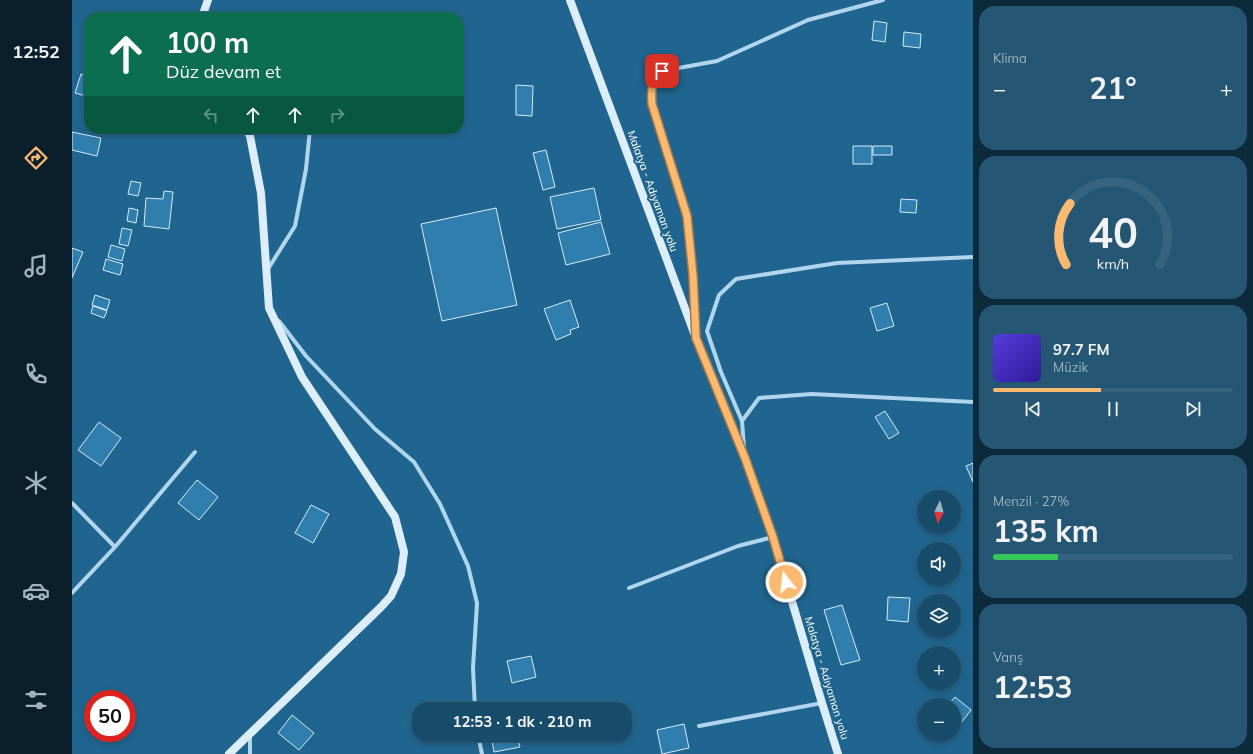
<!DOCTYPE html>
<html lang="tr">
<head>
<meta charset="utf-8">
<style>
	body { margin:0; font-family:Mulish,sans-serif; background:#255673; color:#f1f3f6; height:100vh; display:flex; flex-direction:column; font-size:15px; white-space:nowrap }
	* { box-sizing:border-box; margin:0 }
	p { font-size:13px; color:#9fb4c1 }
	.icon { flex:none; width:22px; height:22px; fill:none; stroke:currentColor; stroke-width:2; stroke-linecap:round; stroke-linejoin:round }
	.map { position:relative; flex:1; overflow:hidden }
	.side { display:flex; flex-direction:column; gap:6px; padding:6px; background:#0d2a3b; width:280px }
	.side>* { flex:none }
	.banner { position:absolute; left:12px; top:12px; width:380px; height:122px; border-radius:16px; box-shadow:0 2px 6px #0003,0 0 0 1px #36637e; background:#0b6e4f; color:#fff; overflow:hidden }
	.needle { width:26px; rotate:185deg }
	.fabs { position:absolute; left:845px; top:490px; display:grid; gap:8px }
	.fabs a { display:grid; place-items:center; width:44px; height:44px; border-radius:50%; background:#184c6b; box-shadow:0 2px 6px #0003,0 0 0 1px #36637e; font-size:20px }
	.speed { position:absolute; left:12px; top:690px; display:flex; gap:8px; font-size:20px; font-weight:700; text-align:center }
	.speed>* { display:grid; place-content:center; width:52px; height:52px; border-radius:50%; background:#184c6b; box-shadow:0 2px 6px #0003,0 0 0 1px #36637e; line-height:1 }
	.speed .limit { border:6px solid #d22; background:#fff; color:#111 }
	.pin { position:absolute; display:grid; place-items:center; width:34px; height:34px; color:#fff; margin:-17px; border-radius:8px; box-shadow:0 2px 6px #0006 }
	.me { position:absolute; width:44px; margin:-22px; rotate:344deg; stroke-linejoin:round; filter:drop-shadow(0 0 3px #0008) }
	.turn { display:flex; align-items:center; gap:14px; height:84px; padding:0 16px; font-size:18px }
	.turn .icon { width:52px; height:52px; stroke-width:2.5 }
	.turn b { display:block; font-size:28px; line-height:34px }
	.lanes { display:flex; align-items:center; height:38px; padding:0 16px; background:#0003; justify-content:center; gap:20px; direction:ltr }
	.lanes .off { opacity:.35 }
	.big { font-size:30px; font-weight:700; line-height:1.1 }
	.side .tile { flex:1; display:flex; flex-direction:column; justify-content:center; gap:6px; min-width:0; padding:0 14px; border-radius:16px; background:#255673 }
	.side .dial { align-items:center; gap:0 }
	.dial svg { height:104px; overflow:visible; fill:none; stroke:#36637e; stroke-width:7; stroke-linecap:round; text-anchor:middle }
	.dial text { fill:#f1f3f6; stroke:none }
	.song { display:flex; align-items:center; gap:12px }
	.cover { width:48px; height:48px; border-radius:6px; background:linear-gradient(135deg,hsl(250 70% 55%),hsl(250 70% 35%)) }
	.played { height:4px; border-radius:2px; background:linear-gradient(90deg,#fab971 45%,#36637e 45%) }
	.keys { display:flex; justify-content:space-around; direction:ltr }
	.heat { display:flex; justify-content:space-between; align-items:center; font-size:22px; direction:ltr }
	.charge { height:6px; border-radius:3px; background:linear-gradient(90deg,#34c759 27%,#36637e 0) }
	.trip { position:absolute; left:340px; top:702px; width:220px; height:40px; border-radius:16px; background:#184c6b; box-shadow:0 2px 6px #0003,0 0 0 1px #36637e; font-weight:700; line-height:40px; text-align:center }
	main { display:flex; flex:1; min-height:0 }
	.tab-bar { display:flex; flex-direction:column; width:72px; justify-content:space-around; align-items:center; background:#0a1e2b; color:#9fb4c1 }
	.tab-bar .icon { width:28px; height:28px }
	.tab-bar .active { color:#fab971 }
	.tab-bar b { font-size:18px; color:#f1f3f6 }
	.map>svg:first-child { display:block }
	.building { fill:#307ead; stroke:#d5ecf9 }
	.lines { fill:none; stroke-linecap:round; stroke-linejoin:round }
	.street { stroke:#b0d6ed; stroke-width:4 }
	.secondary { stroke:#dceef9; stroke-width:8 }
	.route-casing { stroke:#a27849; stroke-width:10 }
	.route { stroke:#fab971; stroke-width:7 }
	.labels { text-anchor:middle; stroke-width:4; stroke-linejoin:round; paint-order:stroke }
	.street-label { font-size:11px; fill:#fff; stroke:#20658f }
</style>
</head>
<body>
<main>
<nav class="tab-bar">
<b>12:52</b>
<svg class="icon active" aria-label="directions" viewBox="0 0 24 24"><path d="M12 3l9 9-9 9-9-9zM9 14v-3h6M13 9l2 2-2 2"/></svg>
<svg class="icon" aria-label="music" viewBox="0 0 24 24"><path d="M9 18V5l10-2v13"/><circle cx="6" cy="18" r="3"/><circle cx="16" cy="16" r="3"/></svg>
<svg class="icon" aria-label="phone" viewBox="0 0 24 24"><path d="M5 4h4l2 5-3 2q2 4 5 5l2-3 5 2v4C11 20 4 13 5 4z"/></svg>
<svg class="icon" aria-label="climate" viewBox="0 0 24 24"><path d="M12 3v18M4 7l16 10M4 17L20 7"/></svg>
<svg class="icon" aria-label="car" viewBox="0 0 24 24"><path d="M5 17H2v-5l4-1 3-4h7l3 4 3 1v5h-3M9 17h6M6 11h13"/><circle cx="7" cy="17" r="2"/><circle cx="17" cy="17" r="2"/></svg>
<svg class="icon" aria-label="filters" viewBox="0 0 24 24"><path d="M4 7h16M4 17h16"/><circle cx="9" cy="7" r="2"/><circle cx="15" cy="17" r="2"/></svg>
</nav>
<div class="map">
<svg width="901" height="754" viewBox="0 0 901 754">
	<rect width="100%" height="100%" fill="#20658f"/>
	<!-- building -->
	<path class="building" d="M802,21L815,23L813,42L800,40Z
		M832,32L849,34L848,48L831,46Z
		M9,74L17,76V97L3,93Z
		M444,85L461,86L460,116L444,115Z
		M0,132L29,138L25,156L0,150Z
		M781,146H800V164H781Z
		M801,146H820V155H801Z
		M474,150L483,187L471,190L461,153Z
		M59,181L69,183L66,196L56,194Z
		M522,188L529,220L485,229L478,197Z
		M92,191L101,192L97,229L72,226L74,198L91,199Z
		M829,199L845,200L844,213L828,212Z
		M57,208L66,210L64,223L55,221Z
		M424,208L445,305L370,321L349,224Z
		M529,222L538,254L494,265L486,233Z
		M50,228L60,230L56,246L47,244Z
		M39,245L53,249L50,261L36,257Z
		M0,248L11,252L0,278Z
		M34,259L51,264L48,275L31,270Z
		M23,295L38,300L35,310L20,305Z
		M498,300L507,327L498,330L499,334L484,340L472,309Z
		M815,303L822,326L805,331L798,308Z
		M21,306L35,311L32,318L19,313Z
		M813,411L827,433L817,439L803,417Z
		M27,422L49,438L29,466L6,450Z
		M901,463V482L894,466Z
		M125,480L146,497L127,520L106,503Z
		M239,505L257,514L241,543L223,533Z
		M816,597L838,598L836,622L815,620Z
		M770,605L788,660L769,665L752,610Z
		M459,656L464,677L440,683L435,661Z
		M883,697L899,710L885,728L882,726V705H876Z
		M220,715L242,733L227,750L206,733Z
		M612,724L617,748L590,754L585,730Z
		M419,735H445L448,747L422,752Z"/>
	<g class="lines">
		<!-- street -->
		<path class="street" d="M196,269L223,226L234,169L238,129
			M207,321L234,356L303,429L342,462L368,504L396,566L405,603L401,668L403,709
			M623,328L621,275L615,216L580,104C579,91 579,80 590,71L645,61L736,20L811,0
			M670,421L649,372L635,331L647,295L664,279L765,263L901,257
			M672,448L670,421L687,398L740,394L901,402
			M0,503L43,547
			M557,588L666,546L701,537
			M0,593L43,547L123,452
			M627,726L750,703
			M178,734V754
			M406,735L410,754"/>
		<!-- secondary -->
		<path class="secondary" d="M498,0L624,338L673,458L701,537L750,703L766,754
			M130,17L136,0
			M157,754L309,607L319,596L329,574L332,552L323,517L230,377L197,308L189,193L178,136L174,129"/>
	</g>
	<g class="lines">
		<defs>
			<path id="route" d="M590,71C579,80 579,91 580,104L615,216L621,275L624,338L673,458L701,537L714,582"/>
		</defs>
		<!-- route casing -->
		<use href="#route" class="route-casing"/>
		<!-- route -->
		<use href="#route" class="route"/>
	</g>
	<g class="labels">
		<!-- street labels -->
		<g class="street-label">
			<text transform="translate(581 191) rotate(70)" y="4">Malatya - Adıyaman yolu</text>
			<text transform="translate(755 678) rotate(73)" y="4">Malatya - Adıyaman yolu</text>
		</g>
	</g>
</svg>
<div class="fabs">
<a><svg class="needle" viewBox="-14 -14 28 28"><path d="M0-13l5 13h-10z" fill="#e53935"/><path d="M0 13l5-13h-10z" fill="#9fb4c1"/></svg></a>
<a><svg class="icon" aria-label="sound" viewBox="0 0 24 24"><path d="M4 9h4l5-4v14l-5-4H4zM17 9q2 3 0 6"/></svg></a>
<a><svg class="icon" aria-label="layers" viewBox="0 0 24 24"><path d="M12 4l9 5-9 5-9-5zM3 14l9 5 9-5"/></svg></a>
<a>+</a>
<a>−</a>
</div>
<div class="speed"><div class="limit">50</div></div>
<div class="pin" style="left:590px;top:71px;background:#d93025"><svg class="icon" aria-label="arrive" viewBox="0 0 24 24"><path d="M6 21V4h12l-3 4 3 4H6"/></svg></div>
<svg class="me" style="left:714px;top:582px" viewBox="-20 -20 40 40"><circle r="17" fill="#fab971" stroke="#fff" stroke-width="3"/><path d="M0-11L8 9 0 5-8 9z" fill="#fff"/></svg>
<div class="trip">12:53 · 1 dk · 210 m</div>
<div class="banner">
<div class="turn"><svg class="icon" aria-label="ahead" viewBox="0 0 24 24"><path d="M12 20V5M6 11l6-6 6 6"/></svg><div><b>100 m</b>Düz devam et</div></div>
<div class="lanes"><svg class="icon off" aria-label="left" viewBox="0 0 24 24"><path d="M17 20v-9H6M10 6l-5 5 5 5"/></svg><svg class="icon" aria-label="ahead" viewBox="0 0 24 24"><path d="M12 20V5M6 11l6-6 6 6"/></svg><svg class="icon" aria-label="ahead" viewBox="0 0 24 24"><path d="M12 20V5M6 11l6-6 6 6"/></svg><svg class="icon off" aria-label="right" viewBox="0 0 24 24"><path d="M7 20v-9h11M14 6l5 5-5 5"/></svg></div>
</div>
</div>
<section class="side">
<div class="tile"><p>Klima</p>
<div class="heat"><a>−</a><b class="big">21°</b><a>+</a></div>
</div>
<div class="tile dial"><svg viewBox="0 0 100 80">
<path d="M14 69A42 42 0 1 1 86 69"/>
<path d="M14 69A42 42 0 0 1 17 22" stroke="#fab971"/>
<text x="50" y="56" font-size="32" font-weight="700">40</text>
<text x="50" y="72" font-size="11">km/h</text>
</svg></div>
<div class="tile">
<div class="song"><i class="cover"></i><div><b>97.7 FM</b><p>Müzik</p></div></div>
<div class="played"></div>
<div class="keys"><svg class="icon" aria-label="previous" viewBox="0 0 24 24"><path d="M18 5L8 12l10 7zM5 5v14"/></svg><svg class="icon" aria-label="pause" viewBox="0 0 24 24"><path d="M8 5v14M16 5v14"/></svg><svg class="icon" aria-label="next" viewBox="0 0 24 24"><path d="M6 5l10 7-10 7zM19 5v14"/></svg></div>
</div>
<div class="tile"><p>Menzil · 27%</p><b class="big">135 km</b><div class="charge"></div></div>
<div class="tile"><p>Varış</p><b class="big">12:53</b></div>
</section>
</main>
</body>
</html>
